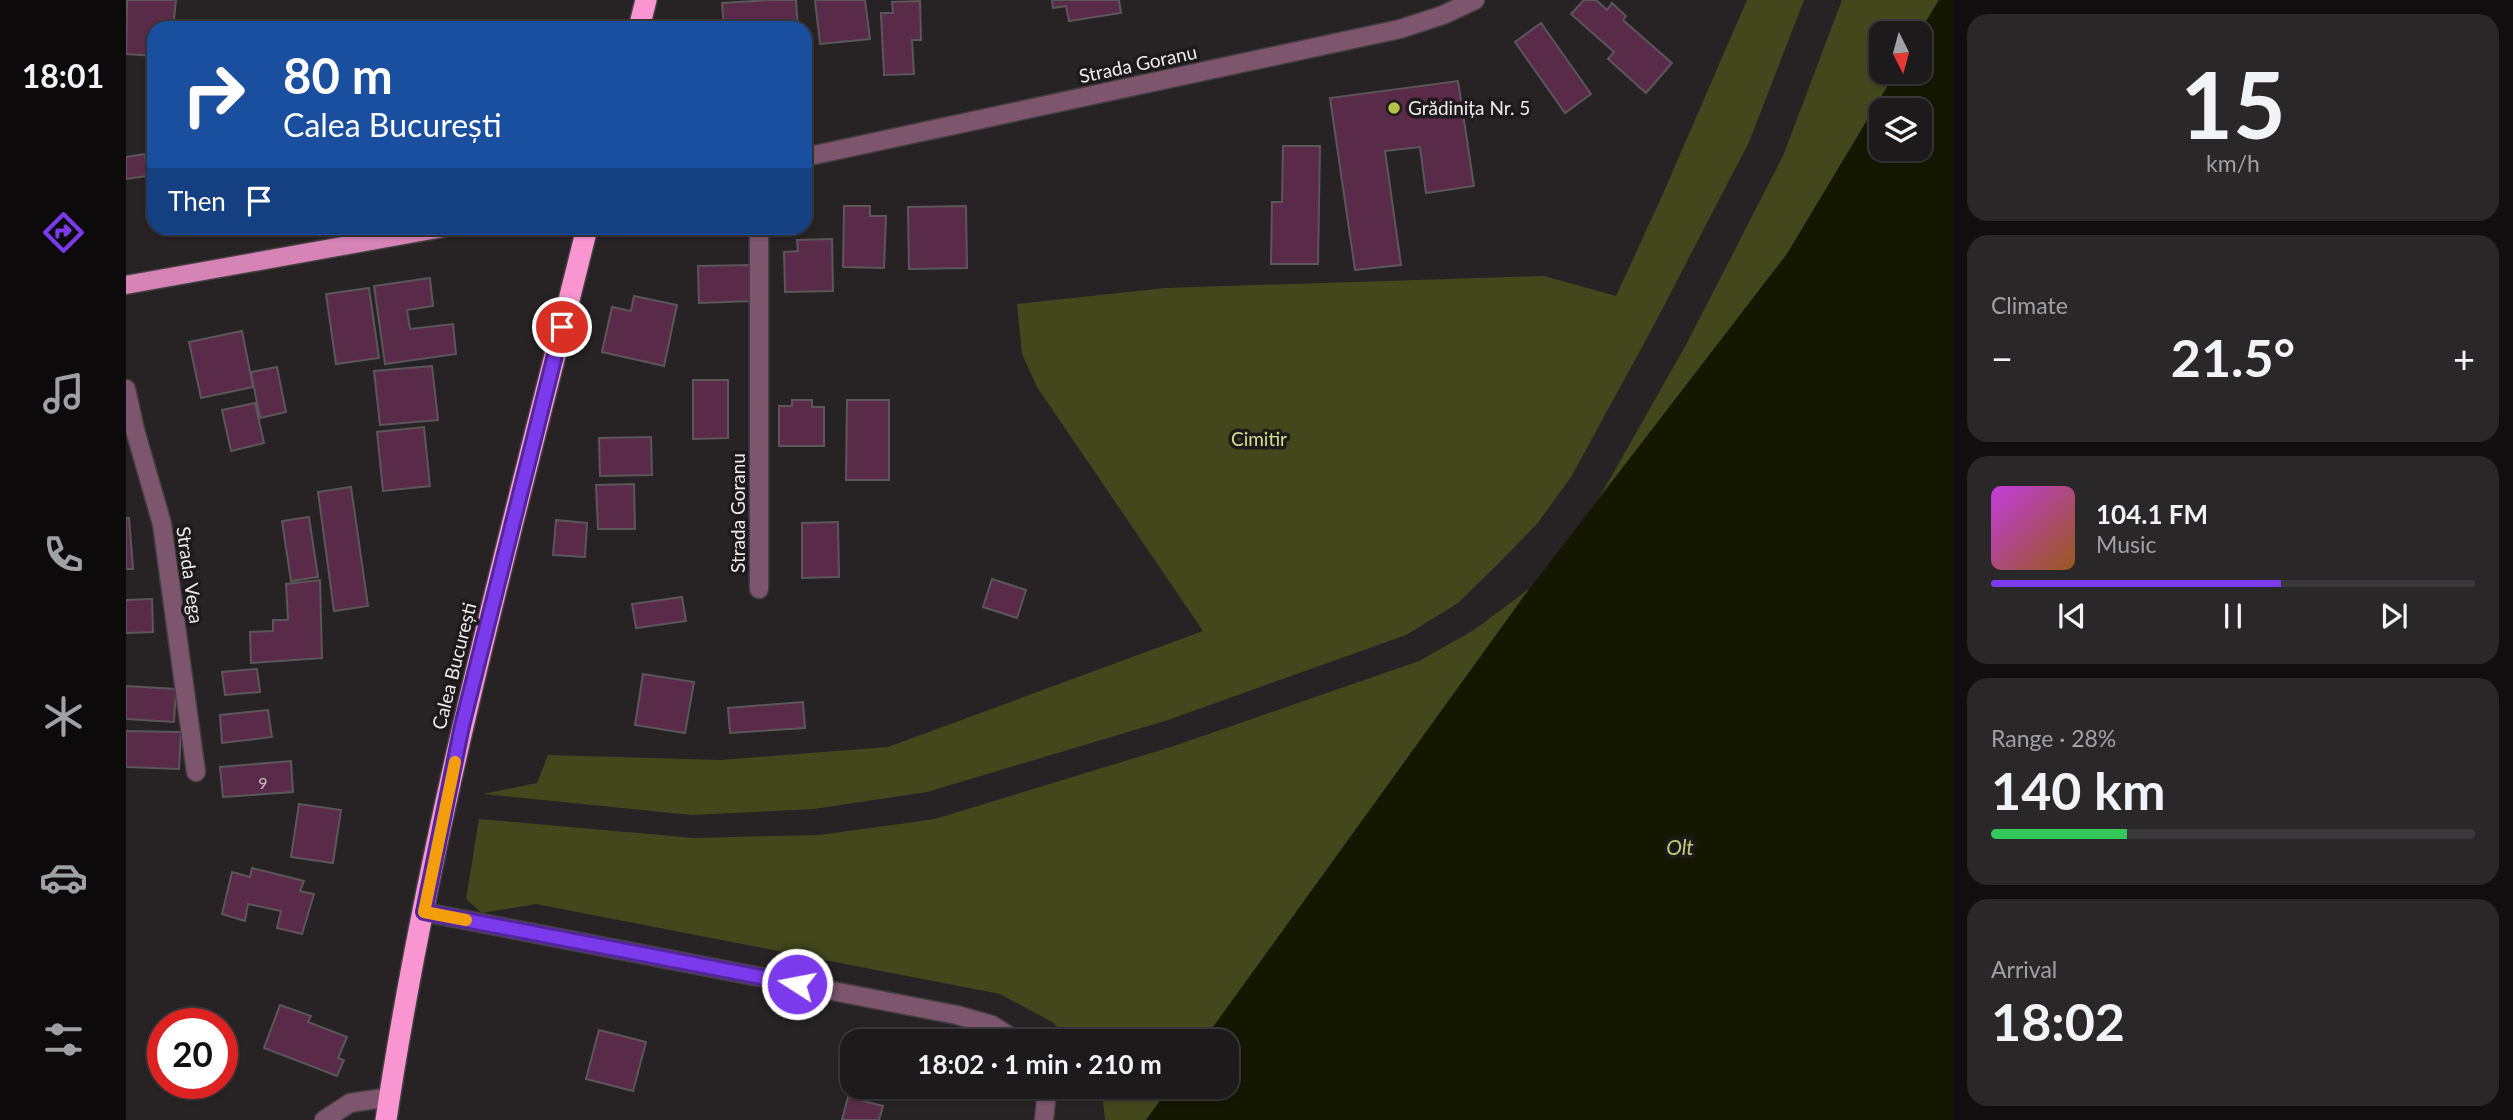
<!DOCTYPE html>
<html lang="en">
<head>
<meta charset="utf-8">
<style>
	body { margin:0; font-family:Lato,sans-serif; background:#2a2729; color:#f1f3f6; height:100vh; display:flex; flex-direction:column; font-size:26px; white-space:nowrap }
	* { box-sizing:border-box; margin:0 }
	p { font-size:23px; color:#a0a1a3 }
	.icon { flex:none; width:38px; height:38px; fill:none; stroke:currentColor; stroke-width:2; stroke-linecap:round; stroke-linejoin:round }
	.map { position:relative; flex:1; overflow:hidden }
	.drawer { display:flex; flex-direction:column; gap:14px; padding:14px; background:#100e0f; width:560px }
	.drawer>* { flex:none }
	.banner { position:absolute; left:21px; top:21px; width:665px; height:214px; border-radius:21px; box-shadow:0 2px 5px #0004,0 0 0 2px #3b383b; background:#1a4fa0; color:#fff; overflow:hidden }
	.needle { width:46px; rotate:174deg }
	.controls { position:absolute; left:1743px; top:21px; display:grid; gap:14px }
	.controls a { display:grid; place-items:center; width:63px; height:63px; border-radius:14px; background:#1d1a1c; box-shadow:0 2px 5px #0004,0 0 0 2px #3b383b; font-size:35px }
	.speed { position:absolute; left:21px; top:1008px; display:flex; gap:14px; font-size:35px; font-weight:700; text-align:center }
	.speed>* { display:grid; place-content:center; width:91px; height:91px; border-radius:50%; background:#1d1a1c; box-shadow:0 2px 5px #0004,0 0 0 2px #3b383b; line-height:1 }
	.speed .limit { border:10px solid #d22; background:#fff; color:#111 }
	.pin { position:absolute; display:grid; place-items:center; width:60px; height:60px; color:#fff; margin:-30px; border:4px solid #fff; border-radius:50%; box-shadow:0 2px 7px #0007 }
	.me { position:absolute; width:77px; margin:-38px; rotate:281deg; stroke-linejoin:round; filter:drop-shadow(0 0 5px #0008) }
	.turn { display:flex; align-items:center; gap:24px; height:147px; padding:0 21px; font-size:32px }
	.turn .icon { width:91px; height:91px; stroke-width:2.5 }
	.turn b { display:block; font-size:49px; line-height:60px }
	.then { display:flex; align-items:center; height:66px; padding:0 21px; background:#0003; gap:14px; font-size:26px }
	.big { font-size:52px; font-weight:700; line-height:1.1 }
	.drawer .widget { flex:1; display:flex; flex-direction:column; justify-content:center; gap:10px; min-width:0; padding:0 24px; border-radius:21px; background:#2a2729 }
	.drawer .dial { align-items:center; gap:0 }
	.dial b { font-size:91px; line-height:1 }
	.song { display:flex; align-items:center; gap:21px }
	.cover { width:84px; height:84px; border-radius:10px; background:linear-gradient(135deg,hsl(290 70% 55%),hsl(30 70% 35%)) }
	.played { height:7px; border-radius:4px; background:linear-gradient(90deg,#7c3aed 60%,#3b383b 60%) }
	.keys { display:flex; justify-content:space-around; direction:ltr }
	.heat { display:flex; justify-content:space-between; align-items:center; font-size:38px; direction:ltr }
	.charge { height:10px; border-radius:5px; background:linear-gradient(90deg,#34c759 28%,#3b383b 0) }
	.trip { position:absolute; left:714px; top:1029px; width:399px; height:70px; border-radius:21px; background:#1d1a1c; box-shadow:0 2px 5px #0004,0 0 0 2px #3b383b; font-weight:700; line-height:70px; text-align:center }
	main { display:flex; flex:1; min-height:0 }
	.tabs { display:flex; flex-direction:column; width:126px; justify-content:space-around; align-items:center; background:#0c0a0b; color:#a0a1a3 }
	.tabs .icon { width:49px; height:49px }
	.tabs .selected { color:#7c3aed }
	.tabs b { font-size:32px; color:#f1f3f6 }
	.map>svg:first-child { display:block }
	.green { fill:#42481c }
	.water { fill:#141800; fill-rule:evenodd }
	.building { fill:#5a2b48; stroke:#5b5659; stroke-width:2 }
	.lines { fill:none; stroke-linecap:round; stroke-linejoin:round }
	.minor-casing { stroke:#433f41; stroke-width:21 }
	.major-casing { stroke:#433f41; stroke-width:21 }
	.highway-casing { stroke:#433f41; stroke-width:24 }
	.minor { stroke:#7d556c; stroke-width:18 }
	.major { stroke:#d684b5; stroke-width:18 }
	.highway { stroke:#f996d2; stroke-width:21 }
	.route-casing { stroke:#51269a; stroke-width:18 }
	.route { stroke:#7c3aed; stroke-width:12 }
	.slow { stroke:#f59e0b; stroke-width:12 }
	.poi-dot { fill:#b3c24b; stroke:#1e1a1c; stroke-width:2.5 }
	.labels { text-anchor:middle; stroke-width:7; stroke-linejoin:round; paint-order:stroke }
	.number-label { font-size:16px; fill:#c9bbc3 }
	.street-label { font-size:19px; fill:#eeebec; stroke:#1e1a1c }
	.poi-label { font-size:19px; fill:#eeebec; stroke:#1e1a1c; text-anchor:start }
	.park-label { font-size:19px; fill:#d3e18d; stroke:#1e1a1c }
	.water-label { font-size:21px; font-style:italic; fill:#c1ce7a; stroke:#1e1a1c }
</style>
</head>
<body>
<main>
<nav class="tabs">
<b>18:01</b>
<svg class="icon selected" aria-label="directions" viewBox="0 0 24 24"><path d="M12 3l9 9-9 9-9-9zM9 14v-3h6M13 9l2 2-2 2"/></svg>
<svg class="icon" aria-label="music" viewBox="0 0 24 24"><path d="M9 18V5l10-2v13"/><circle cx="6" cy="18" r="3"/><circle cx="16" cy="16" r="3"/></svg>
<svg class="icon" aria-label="phone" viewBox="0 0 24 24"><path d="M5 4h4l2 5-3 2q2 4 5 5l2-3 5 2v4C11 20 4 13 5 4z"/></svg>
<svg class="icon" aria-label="climate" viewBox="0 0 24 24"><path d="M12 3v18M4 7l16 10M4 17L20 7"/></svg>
<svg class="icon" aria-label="car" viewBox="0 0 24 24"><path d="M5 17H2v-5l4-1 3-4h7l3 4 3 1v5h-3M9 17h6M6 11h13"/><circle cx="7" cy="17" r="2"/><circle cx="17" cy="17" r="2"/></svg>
<svg class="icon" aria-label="filters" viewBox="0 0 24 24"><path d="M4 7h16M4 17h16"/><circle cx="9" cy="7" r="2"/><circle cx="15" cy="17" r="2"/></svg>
</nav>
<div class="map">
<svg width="1827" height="1120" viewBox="0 0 1827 1120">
	<rect width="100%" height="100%" fill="#272325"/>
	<!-- green -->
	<path class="green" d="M1621,0H1678L1623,142L1528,325L1445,477L1411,524L1374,562L1332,603L1280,635L1042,720L801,792L688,809L565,815L357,794L411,783L422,755L594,760L762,747L1077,631L911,387L896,354L891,304L1039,288L1418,276L1490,296L1536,196Z
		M1716,0H1813L1793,33H1755V72H1770L1661,254L1472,500L1561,343L1657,156Z
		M1404,588L1077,1041H943L928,1023L874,994L410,904L356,913L340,899L353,819L568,838L693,835L809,819L1048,746L1293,661L1348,630Z
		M971,1087H1044L1020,1120H979L977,1100Z"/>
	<!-- water -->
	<path class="water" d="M1813,0H1827V1120H1020L1044,1087H1101V1041H1077L1404,588L1661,254L1770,72H1794L1793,33ZM1755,110H1794V149H1755Z"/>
	<!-- building -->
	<path class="building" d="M1,0H50L47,28H28V56L0,54Z
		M644,0H670L672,28H598L596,3Z
		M689,0H739L744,39L694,44Z
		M926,0H993L995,13L943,21L940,6L927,8Z
		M1458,0H1470L1481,10L1486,3L1500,16L1497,20L1546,63L1520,93L1482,59L1488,52L1445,14Z
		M794,1L795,40H786L788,74L758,75L755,13H767L766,2Z
		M1415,23L1465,94L1439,113L1389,42Z
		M1332,81L1348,186L1300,193L1294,147L1259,151L1275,265L1229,270L1204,98Z
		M1157,146H1194L1192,264H1145L1146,202H1156Z
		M19,154L21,176L0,179V157Z
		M718,206H744V216H760L758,268L717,267Z
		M840,206L841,268L783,269L782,207Z
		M706,239L707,291L659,292L658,252L672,251L671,240Z
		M625,265L627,301L573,303L572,266Z
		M304,278L307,306L281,310L284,329L327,324L330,354L259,364L248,286Z
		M243,288L253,358L210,364L200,294Z
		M508,296L551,305L538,366L476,352L486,307L505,311Z
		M116,331L127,387L75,398L63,342Z
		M306,366L312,420L254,425L248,371Z
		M151,367L160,412L134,418L125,372Z
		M567,380H602V438L567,439Z
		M666,400H686V407H698V446H653V406H666Z
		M721,400H763V480H720Z
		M129,403L138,443L105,451L96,410Z
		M298,427L304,486L257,491L251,432Z
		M525,437L526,475L474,476L473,438Z
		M508,484L509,529H472L470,485Z
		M225,487L242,606L208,611L192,492Z
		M183,517L192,577L165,581L156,521Z
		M0,518H3L7,569H0Z
		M430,520L461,523L459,557L427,555Z
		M712,522L713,577L676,578V523Z
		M866,579L900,590L891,618L857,607Z
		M194,580L196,658L125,663L124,632L147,631V620H162L160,584Z
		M556,597L560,621L510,628L506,604Z
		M26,599L27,632L0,633V600Z
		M131,669L134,692L99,695L96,672Z
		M517,674L568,682L559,733L509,725Z
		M0,686L50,689L48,722L0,719Z
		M677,702L679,728L604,733L602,708Z
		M142,710L146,737L96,743L94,715Z
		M0,731L55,732L53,769L0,767Z
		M165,761L167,792L97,797L94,767Z
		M173,804L215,810L207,863L165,857Z
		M126,868L178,881L174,891L188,894L176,934L151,928L155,911L122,904L119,921L96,914L106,872L124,877Z
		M154,1005L185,1016L182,1022L221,1037L212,1058L218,1060L211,1076L138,1048Z
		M473,1030L520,1042L507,1091L460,1079Z
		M722,1097L757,1106L753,1120H716Z"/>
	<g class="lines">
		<defs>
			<path id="minor" d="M679,157L1274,29L1317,15L1349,0
				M0,389L9,430L36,524L70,772
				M633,589V228
				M298,912L831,1015L866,1025L891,1041
				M917,1087L920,1100L918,1120
				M198,1120L224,1103L264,1097"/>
			<path id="major" d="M0,285L317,228"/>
			<path id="highway" d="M513,28L520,0
				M260,1120C305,818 388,523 461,228"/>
		</defs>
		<!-- minor casing -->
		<use href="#minor" class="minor-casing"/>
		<!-- major casing -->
		<use href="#major" class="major-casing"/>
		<!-- highway casing -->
		<use href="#highway" class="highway-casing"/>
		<!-- minor -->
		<use href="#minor" class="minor"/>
		<!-- major -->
		<use href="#major" class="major"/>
		<!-- highway -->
		<use href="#highway" class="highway"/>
	</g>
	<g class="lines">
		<defs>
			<path id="route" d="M436,327L336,726L298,912L671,984"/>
		</defs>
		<!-- route casing -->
		<use href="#route" class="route-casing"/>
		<!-- route -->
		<use href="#route" class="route"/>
		<!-- slow -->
		<path class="slow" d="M329,762L298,912L340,920"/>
	</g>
	<!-- markers -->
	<circle class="poi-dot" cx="1268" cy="108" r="7"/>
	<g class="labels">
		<!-- number labels -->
		<g class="number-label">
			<text x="137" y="789">9</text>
		</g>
		<!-- street labels -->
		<g class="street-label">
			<text transform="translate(1012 64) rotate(-12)" y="7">Strada Goranu</text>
			<text transform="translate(612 513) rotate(-90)" y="7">Strada Goranu</text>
			<text transform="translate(64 575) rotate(82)" y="7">Strada Vega</text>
			<text transform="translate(328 666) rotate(-76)" y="7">Calea București</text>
		</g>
		<!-- poi labels -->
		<g class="poi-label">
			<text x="1282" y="115">Grădinița Nr. 5</text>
		</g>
		<!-- park labels -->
		<g class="park-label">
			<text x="1133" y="446">Cimitir</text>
		</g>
		<!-- water labels -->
		<g class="water-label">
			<text x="1554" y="855">Olt</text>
		</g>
	</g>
</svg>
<div class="controls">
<a><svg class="needle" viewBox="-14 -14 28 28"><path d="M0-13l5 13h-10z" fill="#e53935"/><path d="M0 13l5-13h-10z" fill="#a0a1a3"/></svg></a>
<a><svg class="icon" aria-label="layers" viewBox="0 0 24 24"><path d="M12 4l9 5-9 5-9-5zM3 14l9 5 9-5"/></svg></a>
</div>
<div class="speed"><div class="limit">20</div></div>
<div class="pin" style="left:436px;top:327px;background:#d93025"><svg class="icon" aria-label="arrive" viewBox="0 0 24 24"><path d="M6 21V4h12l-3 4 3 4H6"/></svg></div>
<svg class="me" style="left:671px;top:984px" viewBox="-20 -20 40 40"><circle r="17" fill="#7c3aed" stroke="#fff" stroke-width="3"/><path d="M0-11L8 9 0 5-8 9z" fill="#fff"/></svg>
<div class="trip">18:02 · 1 min · 210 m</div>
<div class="banner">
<div class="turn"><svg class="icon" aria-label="right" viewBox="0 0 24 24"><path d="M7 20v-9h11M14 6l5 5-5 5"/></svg><div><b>80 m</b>Calea București</div></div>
<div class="then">Then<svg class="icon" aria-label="arrive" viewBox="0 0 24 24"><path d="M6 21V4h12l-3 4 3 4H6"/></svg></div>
</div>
</div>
<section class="drawer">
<div class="widget dial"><b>15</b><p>km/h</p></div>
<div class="widget"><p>Climate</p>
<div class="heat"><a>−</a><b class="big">21.5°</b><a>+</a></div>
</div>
<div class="widget">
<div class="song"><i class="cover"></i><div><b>104.1 FM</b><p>Music</p></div></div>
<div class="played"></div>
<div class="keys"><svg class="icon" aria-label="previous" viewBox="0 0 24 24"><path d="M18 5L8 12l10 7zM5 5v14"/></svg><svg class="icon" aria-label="pause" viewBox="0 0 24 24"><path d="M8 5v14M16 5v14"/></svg><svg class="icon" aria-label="next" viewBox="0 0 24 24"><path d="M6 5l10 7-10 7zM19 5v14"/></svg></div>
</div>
<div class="widget"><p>Range · 28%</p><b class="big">140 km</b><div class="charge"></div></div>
<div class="widget"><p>Arrival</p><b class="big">18:02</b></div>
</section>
</main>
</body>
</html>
